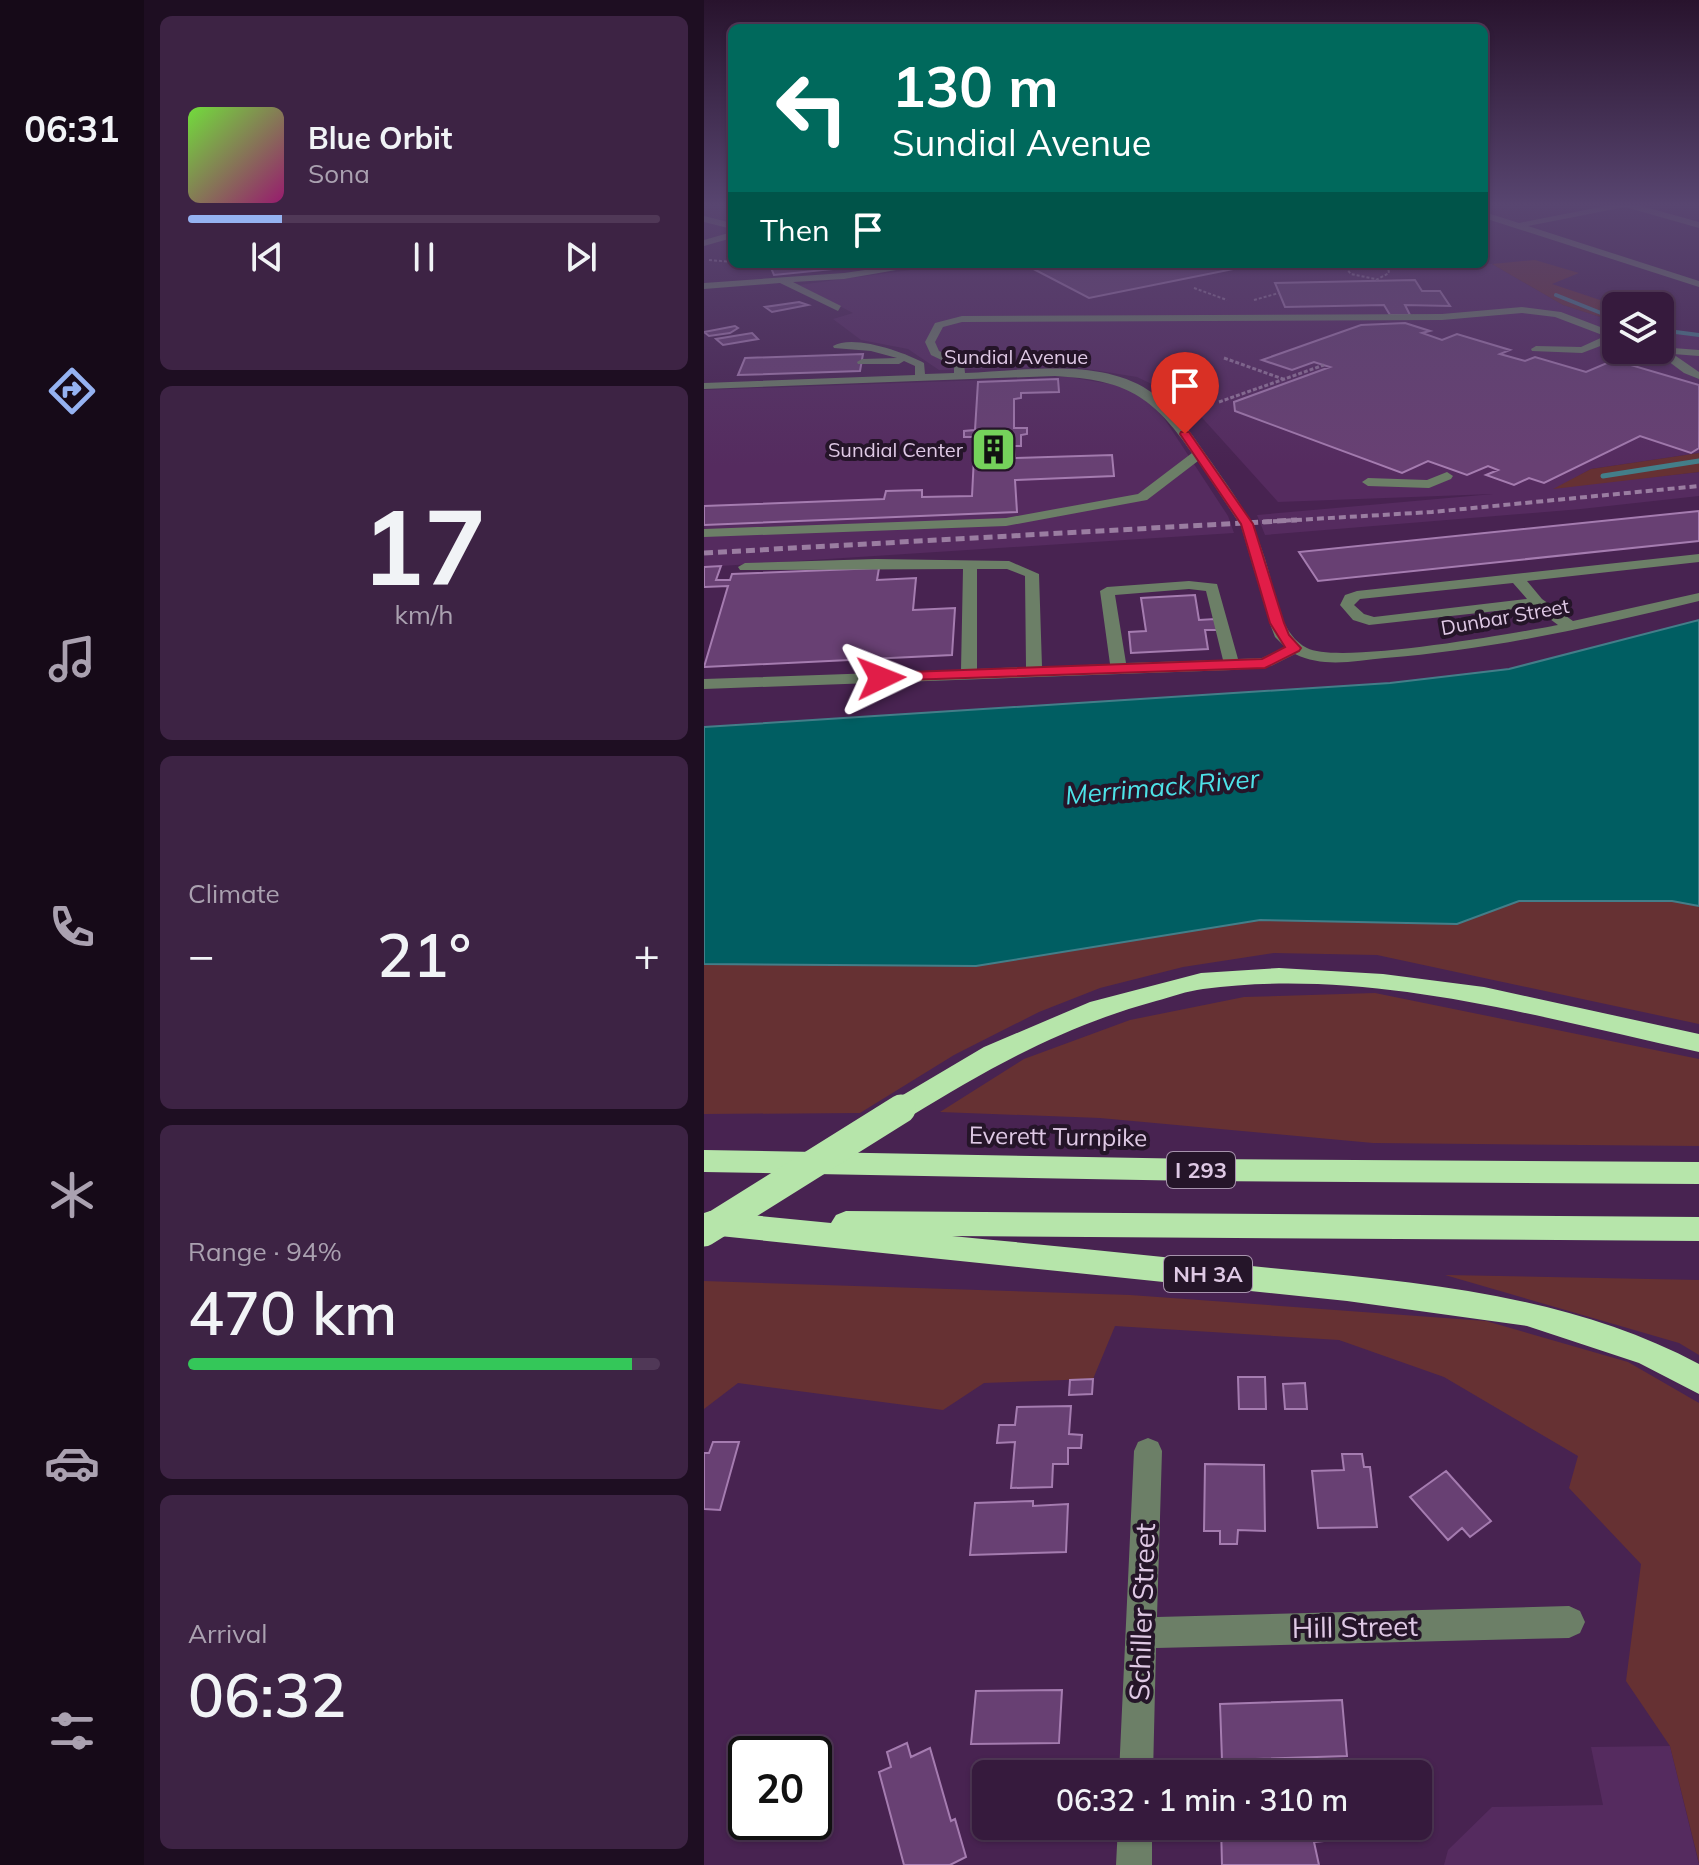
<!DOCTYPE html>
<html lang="en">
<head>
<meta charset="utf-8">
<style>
	body { margin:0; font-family:Mulish,sans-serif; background:#3d2344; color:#f1f3f6; height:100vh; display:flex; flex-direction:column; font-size:30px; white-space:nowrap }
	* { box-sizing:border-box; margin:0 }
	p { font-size:26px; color:#aaa1b0 }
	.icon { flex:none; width:44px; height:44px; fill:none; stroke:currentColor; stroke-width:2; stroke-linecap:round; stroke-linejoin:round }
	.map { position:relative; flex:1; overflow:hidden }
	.panel { display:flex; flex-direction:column; gap:16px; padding:16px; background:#1e0e22; width:560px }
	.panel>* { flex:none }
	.hud { position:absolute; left:24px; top:24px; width:760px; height:244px; border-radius:12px; box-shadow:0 2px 6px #0004,0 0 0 2px #503857; background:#00695c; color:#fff; overflow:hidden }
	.fabs { position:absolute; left:898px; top:292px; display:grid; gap:16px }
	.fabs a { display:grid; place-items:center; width:72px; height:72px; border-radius:12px; background:#361a3d; box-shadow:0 2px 6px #0004,0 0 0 2px #503857; font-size:40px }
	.speed { position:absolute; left:24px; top:1736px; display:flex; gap:16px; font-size:40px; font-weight:700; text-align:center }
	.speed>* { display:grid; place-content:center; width:104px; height:104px; border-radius:50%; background:#361a3d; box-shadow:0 2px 6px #0004,0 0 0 2px #503857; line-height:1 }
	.speed .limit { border:4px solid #111; border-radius:12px; background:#fff; color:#111 }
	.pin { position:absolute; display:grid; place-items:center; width:68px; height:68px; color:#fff; margin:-82px -34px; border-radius:50% 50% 50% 0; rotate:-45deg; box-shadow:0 0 8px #0007 }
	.pin .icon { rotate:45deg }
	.me { position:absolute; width:88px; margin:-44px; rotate:88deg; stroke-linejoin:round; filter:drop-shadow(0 0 6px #0008) }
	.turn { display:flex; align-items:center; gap:28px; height:168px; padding:0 32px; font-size:36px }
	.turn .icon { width:104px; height:104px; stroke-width:2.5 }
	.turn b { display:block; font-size:56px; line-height:68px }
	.then { display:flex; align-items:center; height:76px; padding:0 32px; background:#0003; gap:16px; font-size:30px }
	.big { font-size:60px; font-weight:600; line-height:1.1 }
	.panel .card { flex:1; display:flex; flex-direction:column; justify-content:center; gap:12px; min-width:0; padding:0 28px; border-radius:12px; background:#3d2344 }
	.panel .dial { align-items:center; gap:0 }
	.dial b { font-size:104px; line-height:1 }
	.song { display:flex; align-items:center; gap:24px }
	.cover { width:96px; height:96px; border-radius:12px; background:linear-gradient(135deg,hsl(100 70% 55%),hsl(320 70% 35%)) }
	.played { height:8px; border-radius:4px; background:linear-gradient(90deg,#95b2f1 20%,#503857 20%) }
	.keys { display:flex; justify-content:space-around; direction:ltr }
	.heat { display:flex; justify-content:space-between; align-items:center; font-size:44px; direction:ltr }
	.charge { height:12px; border-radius:6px; background:linear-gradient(90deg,#34c759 94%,#503857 0) }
	.trip { position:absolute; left:268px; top:1760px; width:460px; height:80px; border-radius:12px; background:#361a3d; box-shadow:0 2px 6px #0004,0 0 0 2px #503857; font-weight:600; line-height:80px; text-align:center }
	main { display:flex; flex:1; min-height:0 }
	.tab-bar { display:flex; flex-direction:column; width:144px; justify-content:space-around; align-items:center; background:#160a18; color:#aaa1b0 }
	.tab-bar .icon { width:56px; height:56px }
	.tab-bar .on { color:#95b2f1 }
	.tab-bar b { font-size:36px; color:#f1f3f6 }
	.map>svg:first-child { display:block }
	.built { fill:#552b5f }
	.green { fill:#663133 }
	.water { fill:#005e62; stroke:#437e89; stroke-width:2 }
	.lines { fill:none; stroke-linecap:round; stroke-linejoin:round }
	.stream-far1 { stroke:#437e89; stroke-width:4 }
	.stream { stroke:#437e89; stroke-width:5 }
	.building { fill:#684073; stroke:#a57cb0; stroke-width:2 }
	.path-far1 { stroke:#94779c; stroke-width:2; stroke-dasharray:3 2; stroke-linecap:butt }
	.path { stroke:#94779c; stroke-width:3; stroke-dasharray:4 2; stroke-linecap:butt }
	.minor { fill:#6c7f67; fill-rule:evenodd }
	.highway { fill:#b6e5aa; fill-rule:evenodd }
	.rail-far1 { stroke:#9a7da1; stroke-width:4; stroke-dasharray:7 4; stroke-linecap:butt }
	.rail { stroke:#9a7da1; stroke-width:5; stroke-dasharray:9 5; stroke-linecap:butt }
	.highway-bridge { stroke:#b6e5aa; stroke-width:29 }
	.route { fill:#e11d48; stroke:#92132f; stroke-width:2 }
	.labels { text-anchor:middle; stroke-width:8; stroke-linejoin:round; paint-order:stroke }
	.far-street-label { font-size:20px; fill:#dfc9e5; stroke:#251529 }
	.far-poi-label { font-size:20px; fill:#dfc9e5; stroke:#251529; text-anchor:end }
	.shield { fill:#251529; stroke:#a793ad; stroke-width:2 }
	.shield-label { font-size:22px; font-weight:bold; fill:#dfc9e5 }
	.street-label { font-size:24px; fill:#dfc9e5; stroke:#251529 }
	.water-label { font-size:26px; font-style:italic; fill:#4de2e8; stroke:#251529 }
	.near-street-label { font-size:28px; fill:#dfc9e5; stroke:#251529 }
</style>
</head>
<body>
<main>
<nav class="tab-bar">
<b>06:31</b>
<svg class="icon on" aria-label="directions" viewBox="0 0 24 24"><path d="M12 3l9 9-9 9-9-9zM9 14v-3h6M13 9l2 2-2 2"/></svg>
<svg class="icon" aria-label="music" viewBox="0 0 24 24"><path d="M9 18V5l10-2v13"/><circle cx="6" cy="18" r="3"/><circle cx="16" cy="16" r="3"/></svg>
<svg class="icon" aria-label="phone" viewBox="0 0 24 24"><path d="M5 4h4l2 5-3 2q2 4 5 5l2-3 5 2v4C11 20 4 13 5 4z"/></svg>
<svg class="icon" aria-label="climate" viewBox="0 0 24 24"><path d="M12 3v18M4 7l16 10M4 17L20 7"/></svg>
<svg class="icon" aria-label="car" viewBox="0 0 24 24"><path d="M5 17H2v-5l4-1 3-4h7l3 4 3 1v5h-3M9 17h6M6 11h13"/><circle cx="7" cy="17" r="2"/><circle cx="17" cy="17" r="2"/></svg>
<svg class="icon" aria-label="filters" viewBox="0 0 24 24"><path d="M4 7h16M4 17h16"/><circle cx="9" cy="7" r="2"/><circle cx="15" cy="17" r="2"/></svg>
</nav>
<section class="panel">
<div class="card">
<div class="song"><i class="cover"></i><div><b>Blue Orbit</b><p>Sona</p></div></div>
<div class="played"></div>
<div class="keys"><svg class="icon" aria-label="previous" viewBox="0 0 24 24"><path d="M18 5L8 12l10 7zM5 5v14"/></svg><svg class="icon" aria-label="pause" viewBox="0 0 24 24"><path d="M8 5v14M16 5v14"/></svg><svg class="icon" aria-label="next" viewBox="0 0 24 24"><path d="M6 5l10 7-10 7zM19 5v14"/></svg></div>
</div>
<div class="card dial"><b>17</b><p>km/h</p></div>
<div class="card"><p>Climate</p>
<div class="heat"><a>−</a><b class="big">21°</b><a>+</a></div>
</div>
<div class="card"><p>Range · 94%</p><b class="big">470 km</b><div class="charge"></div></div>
<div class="card"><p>Arrival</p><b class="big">06:32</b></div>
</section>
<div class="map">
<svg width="995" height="1865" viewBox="0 0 995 1865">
	<rect width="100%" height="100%" fill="#482351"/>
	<!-- built -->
	<path class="built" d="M251,264H788L859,305L912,322V350H956V331L995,337V453L887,469L855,487L995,472V496L877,509L561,535L553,515L789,494L574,502L483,401L433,377L365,366L235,370L204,349L157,340L129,319L149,313L95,285Z
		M364,377L418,386L452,406L524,516L530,533L0,567V390Z
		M966,1746L995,1865H740L744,1850L788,1807L899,1805L887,1747Z"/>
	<!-- green -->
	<path class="green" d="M831,260L875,273L848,284L914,306L912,322L859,305L788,264Z
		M995,453V472L849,489L887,469Z
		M815,901H968L995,906V1024L673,955L570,953L479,967L396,988L335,1012L250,1055L156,1113L0,1114V964L272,966L556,920L753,924Z
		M671,993L995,1059V1146L669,1143L396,1118L236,1112L320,1059L426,1020L540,997Z
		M741,1275L995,1280V1355L975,1343Z
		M0,1281L426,1295L782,1321L924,1362L995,1403V1863L966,1746L922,1681L937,1564L865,1488L874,1456L740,1377L635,1340L411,1326L389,1379L280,1383L239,1410L34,1383L0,1409Z"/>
	<!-- water -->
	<path class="water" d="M995,620V906L968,901H815L753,924L556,920L272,966L0,964V727L686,683L805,669Z"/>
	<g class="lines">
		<!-- stream-far1 -->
		<path class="stream-far1" d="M852,295L912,319
			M956,330L995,335"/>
		<!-- stream -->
		<path class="stream" d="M899,476L995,461"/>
	</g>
	<!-- building -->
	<path class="building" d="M128,264L130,269L70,275L67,268Z
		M320,264H554L385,298Z
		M711,280L718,291H736L746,306L701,305L706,315H686L680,305L581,307L571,283Z
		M95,302L104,305L68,312L61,307Z
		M701,323L726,331L718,333L738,340L753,334L806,350L796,354L821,361L831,357L882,372L910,360L995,385V448L987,453L936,436L840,483L825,478L810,485L782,475L794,470L784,466L763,475L724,461L698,473L531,411L530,402L626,367L610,362L588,370L558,360L657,325Z
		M31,326L34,328L26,333L5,336L0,332Z
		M48,333L54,339L19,345L12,339Z
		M159,354L156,371L34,375L41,358Z
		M354,379L355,392L317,393V398L310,399V428H323V434L317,435V446H310L311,458L408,455L410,476L311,480L313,512L0,525V506L180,499L182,491L218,490V497L268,496L271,437H260V431L271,430L274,382Z
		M995,511V541L614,581L595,552Z
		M17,566L12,580H26L28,574L175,568L173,580L212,578L209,610L251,608L248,655L0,667L24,586L0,587V567Z
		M491,595L495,620L511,619L514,630H501L504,649L427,653L425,632L442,631L437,598Z
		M534,1377H561L562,1409H535Z
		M389,1379L388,1394L365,1395L366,1380Z
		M601,1383L603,1409H581L579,1384Z
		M367,1406L365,1434L378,1435L377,1448H364V1464H349L348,1487L307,1488L311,1442L293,1443L295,1425H311L313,1407Z
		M9,1442H35L16,1510L0,1509V1453H5Z
		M638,1454H658L660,1467H666L673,1527L614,1528L608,1471L640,1470Z
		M501,1464L560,1465L561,1531L534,1530L533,1544H516V1531H500Z
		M742,1471L787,1521L766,1537L758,1528L744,1540L706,1497Z
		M329,1501V1506L364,1504L362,1552L266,1555L271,1503Z
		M358,1690L355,1743L267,1744L272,1691Z
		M638,1700L643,1756L518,1760L516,1704Z
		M203,1743L207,1757L226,1748L247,1821L251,1819L262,1857L246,1865H200L175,1772L187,1767L183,1752Z
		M517,1826H618L619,1841L610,1842L615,1865H518Z"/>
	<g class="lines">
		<!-- path-far1 -->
		<path class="path-far1" d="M5,260L28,262
			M641,267L647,274L671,279
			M672,280L685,273L684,267
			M490,288L523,300
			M550,300L575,293"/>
		<!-- path -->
		<path class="path" d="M520,358L579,379
			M515,402L620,365"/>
		<!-- minor -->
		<path class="minor" d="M906,205H934L995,222V228L921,207L824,226L995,281V287L780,218V212L815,223Z
			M0,216L28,223V229L0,222Z
			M28,232V238L0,246V240Z
			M203,264H227L140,279L89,282L137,306L134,311L76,283L0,289V283L140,273Z
			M598,264H609L612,267L607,270Z
			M818,307L857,312L912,333V340L878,353L828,351L827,349L832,346L877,347L901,336L851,317L818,313L738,320L258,322L239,327L231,342L235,351L260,363L261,373C319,371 400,356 450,394C474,412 491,439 508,463C535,502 551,522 564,569C572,596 576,634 603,648C635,665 811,633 854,625L830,607L665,625L649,620L636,605L641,595L653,591L995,554V562L823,581L838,599L869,621L995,593V601C891,626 788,650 681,658C651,661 619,668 591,654L567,666L528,670L0,689V679L257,670L259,569L36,570L34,567L41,563L172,559L305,561L335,574L338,667L406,664L396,591L403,587L485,581L513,584L534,659L558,658L581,647L571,637L566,624L537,526L494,461L443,500L302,526L0,537V529L302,518L434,494L488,453C448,395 422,380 351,376L0,389V383L211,375V366L200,361L195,364H154L153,362L158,359L193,358L167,351L130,348L129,346C149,334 200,352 220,363L221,374L250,373V366L227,355L221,342L231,323L258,316L738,314ZM273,569H303L321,576L322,667L273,669ZM809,583L823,599L670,617L660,614L650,605L656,599ZM485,589L502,591L519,660L422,663L411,595Z
			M956,347L995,350V356L969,354L995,372V379L980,373L952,352L951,350H956Z
			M743,472L749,476L747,479L725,488L664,486L658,482L664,478L723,480Z
			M444,1438L454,1442L458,1451L453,1617L865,1606L876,1611L881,1622L876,1633L865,1638L452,1648L449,1774H415L430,1451L434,1442Z
			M414,1826H448V1865H412Z"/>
		<!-- highway -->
		<path class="highway" d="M575,968L679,974L780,987L995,1034V1052C834,1017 665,967 499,989C483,991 467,997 452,1001C360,1026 287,1067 207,1116L197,1119L187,1116L183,1109L187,1102L280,1047L386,1002L497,973Z
			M0,1150L495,1159L995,1162V1184L495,1181L0,1172Z
			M6,1211L127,1223L132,1215L142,1211L995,1217V1241L248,1236C354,1246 461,1257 567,1268C713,1282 864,1294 995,1364V1394L935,1363L823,1326L643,1301L6,1235L0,1233V1213Z"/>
		<!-- rail-far1 -->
		<path class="rail-far1" d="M558,522L728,512L995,486"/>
		<!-- rail -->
		<path class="rail" d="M0,553L593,520"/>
		<!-- highway-bridge -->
		<path class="highway-bridge" d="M0,1232L197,1109"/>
	</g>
	<!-- sky -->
	<linearGradient id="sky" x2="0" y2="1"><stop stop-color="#28132d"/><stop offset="0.44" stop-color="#584570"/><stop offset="1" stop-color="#584570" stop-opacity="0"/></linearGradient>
	<rect width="995" height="466" fill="url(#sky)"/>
	<!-- route -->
	<path class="route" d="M477,432H485L549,524L580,623L585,635L597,648L595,651L561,668L172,681V675L177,673L558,659L581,647L566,623L537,524L476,434Z"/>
	<!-- icons -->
	<defs>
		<symbol id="building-square" viewBox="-11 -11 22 22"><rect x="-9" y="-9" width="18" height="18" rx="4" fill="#75d25b" stroke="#251529"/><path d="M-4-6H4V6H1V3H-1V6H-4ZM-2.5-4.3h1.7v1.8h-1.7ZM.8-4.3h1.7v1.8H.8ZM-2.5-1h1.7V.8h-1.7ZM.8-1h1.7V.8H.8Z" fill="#111"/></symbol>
	</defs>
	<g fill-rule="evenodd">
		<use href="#building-square" x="264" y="424" width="51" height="51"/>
	</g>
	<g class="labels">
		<!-- far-street labels -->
		<g class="far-street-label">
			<text x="312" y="364">Sundial Avenue</text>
			<text transform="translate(801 617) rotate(-10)" y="7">Dunbar Street</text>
		</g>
		<!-- far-poi labels -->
		<g class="far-poi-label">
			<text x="259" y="457">Sundial Center</text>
		</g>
		<!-- shield labels -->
		<g class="shield">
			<rect x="463" y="1152" width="68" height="36" rx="6"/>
			<rect x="460" y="1256" width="88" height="36" rx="6"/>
		</g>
		<g class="shield-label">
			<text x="497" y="1178">I 293</text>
			<text x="504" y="1282">NH 3A</text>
		</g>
		<!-- street labels -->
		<g class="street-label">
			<text transform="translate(354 1137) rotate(1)" y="8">Everett Turnpike</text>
		</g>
		<!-- water labels -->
		<g class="water-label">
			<text transform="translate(458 787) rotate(-5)" y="9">Merrimack River</text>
		</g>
		<!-- near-street labels -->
		<g class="near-street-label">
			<text transform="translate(438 1612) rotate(-88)" y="10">Schiller Street</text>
			<text transform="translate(651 1627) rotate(-1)" y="10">Hill Street</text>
		</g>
	</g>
</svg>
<div class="fabs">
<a><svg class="icon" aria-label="layers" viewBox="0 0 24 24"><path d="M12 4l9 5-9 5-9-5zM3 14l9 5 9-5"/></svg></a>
</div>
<div class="speed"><div class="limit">20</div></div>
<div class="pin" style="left:481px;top:434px;background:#d93025"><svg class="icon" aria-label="arrive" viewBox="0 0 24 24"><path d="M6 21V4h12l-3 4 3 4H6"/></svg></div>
<svg class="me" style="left:177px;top:678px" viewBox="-20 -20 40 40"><path d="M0-17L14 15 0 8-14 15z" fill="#e11d48" stroke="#fff" stroke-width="4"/></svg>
<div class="trip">06:32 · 1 min · 310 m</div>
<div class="hud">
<div class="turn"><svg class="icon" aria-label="left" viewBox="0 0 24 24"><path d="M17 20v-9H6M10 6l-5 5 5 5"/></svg><div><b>130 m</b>Sundial Avenue</div></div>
<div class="then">Then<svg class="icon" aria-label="arrive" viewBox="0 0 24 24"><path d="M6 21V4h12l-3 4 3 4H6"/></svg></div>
</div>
</div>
</main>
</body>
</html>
